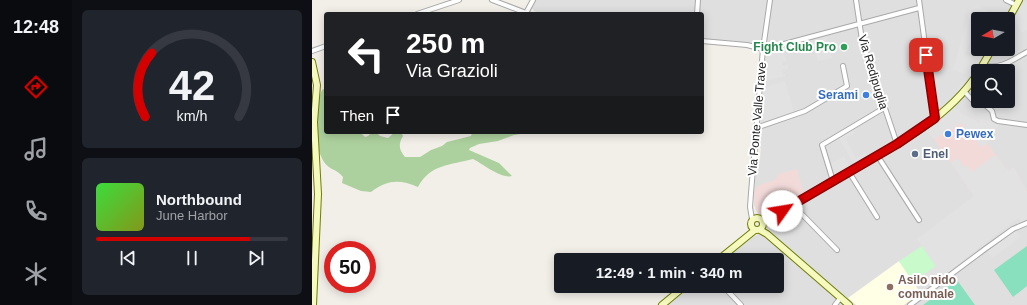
<!DOCTYPE html>
<html lang="en">
<head>
<meta charset="utf-8">
<style>
	body { margin:0; font-family:Arial,sans-serif; background:#20242c; color:#f1f3f6; height:100vh; display:flex; flex-direction:column; font-size:15px; white-space:nowrap }
	* { box-sizing:border-box; margin:0 }
	p { font-size:13px; color:#9ea1a6 }
	.icon { flex:none; width:22px; height:22px; fill:none; stroke:currentColor; stroke-width:2; stroke-linecap:round; stroke-linejoin:round }
	.map { position:relative; flex:1; overflow:hidden }
	.panel { display:flex; flex-direction:column; gap:10px; padding:10px; background:#0d0f14; width:240px }
	.panel>* { flex:none }
	.guide { position:absolute; left:12px; top:12px; width:380px; height:122px; border-radius:4px; box-shadow:0 2px 10px #0003; background:#202124; color:#fff; overflow:hidden }
	.needle { width:26px; rotate:260deg }
	.tools { position:absolute; left:659px; top:12px; display:grid; gap:8px }
	.tools a { display:grid; place-items:center; width:44px; height:44px; border-radius:4px; background:#171b24; box-shadow:0 2px 10px #0003; font-size:20px }
	.speed { position:absolute; left:12px; top:241px; display:flex; gap:8px; font-size:20px; font-weight:700; text-align:center }
	.speed>* { display:grid; place-content:center; width:52px; height:52px; border-radius:50%; background:#171b24; box-shadow:0 2px 10px #0003; line-height:1 }
	.speed .limit { border:6px solid #d22; background:#fff; color:#111 }
	.pin { position:absolute; display:grid; place-items:center; width:34px; height:34px; color:#fff; margin:-17px; border-radius:8px; box-shadow:0 2px 6px #0006 }
	.me { position:absolute; width:44px; margin:-22px; rotate:58deg; stroke-linejoin:round; filter:drop-shadow(0 0 3px #0008) }
	.turn { display:flex; align-items:center; gap:14px; height:84px; padding:0 16px; font-size:18px }
	.turn .icon { width:52px; height:52px; stroke-width:2.5 }
	.turn b { display:block; font-size:28px; line-height:34px }
	.then { display:flex; align-items:center; height:38px; padding:0 16px; background:#0003; gap:8px; font-size:15px }
	.panel .card { flex:1; display:flex; flex-direction:column; justify-content:center; gap:6px; min-width:0; padding:0 14px; border-radius:6px; background:#20242c }
	.panel .dial { align-items:center; gap:0 }
	.dial svg { height:104px; overflow:visible; fill:none; stroke:#363941; stroke-width:7; stroke-linecap:round; text-anchor:middle }
	.dial text { fill:#f1f3f6; stroke:none }
	.song { display:flex; align-items:center; gap:12px }
	.cover { width:48px; height:48px; border-radius:6px; background:linear-gradient(135deg,hsl(120 70% 55%),hsl(70 70% 35%)) }
	.played { height:4px; border-radius:2px; background:linear-gradient(90deg,#d40000 80%,#363941 80%) }
	.keys { display:flex; justify-content:space-around; direction:ltr }
	.trip { position:absolute; left:242px; top:253px; width:230px; height:40px; border-radius:4px; background:#171b24; box-shadow:0 2px 10px #0003; font-weight:600; line-height:40px; text-align:center }
	main { display:flex; flex:1; min-height:0 }
	.tab-bar { display:flex; flex-direction:column; width:72px; justify-content:space-around; align-items:center; background:#090b0e; color:#9ea1a6 }
	.tab-bar .icon { width:28px; height:28px }
	.tab-bar .active { color:#d40000 }
	.tab-bar b { font-size:18px; color:#f1f3f6 }
	.map>svg:first-child { display:block }
	.residential { fill:#e0dfdf; fill-rule:evenodd }
	.commercial { fill:#f2dad9 }
	.education { fill:#ffffe5 }
	.forest { fill:#add19e }
	.park { fill:#c8facc }
	.pitch { fill:#88e0be }
	.parking { fill:#e2e2e2 }
	.lines { fill:none; stroke-linecap:round; stroke-linejoin:round }
	.street-casing { stroke:#a9a9a9; stroke-width:6 }
	.secondary-casing { stroke:#707d05; stroke-width:8 }
	.street { stroke:#fff; stroke-width:4 }
	.secondary { stroke:#f7fabf; stroke-width:6 }
	.route-casing { stroke:#8a0000; stroke-width:10 }
	.route { stroke:#d40000; stroke-width:7 }
	.leisure-dot { fill:#2e9e5b; stroke:#fff; stroke-width:1.5 }
	.shop-dot { fill:#3f7fe0; stroke:#fff; stroke-width:1.5 }
	.service-dot { fill:#5c6f8a; stroke:#fff; stroke-width:1.5 }
	.education-dot { fill:#8d6e63; stroke:#fff; stroke-width:1.5 }
	.labels { text-anchor:middle; stroke-width:4; stroke-linejoin:round; paint-order:stroke }
	.leisure-label { font-size:12px; font-weight:bold; fill:#27864d; stroke:#fff; text-anchor:end }
	.street-label { font-size:12px; fill:#222; stroke:#fff }
	.shop-label { font-size:12px; font-weight:bold; fill:#366cbe; stroke:#fff; text-anchor:end }
	.service-label { font-size:12px; font-weight:bold; fill:#4e5e75; stroke:#fff; text-anchor:start }
	.education-label { font-size:12px; font-weight:bold; fill:#785e54; stroke:#fff; text-anchor:start }
</style>
</head>
<body>
<main>
<nav class="tab-bar">
<b>12:48</b>
<svg class="icon active" aria-label="directions" viewBox="0 0 24 24"><path d="M12 3l9 9-9 9-9-9zM9 14v-3h6M13 9l2 2-2 2"/></svg>
<svg class="icon" aria-label="music" viewBox="0 0 24 24"><path d="M9 18V5l10-2v13"/><circle cx="6" cy="18" r="3"/><circle cx="16" cy="16" r="3"/></svg>
<svg class="icon" aria-label="phone" viewBox="0 0 24 24"><path d="M5 4h4l2 5-3 2q2 4 5 5l2-3 5 2v4C11 20 4 13 5 4z"/></svg>
<svg class="icon" aria-label="climate" viewBox="0 0 24 24"><path d="M12 3v18M4 7l16 10M4 17L20 7"/></svg>
</nav>
<section class="panel">
<div class="card dial"><svg viewBox="0 0 100 80">
<path d="M14 69A42 42 0 1 1 86 69"/>
<path d="M14 69A42 42 0 0 1 19 20" stroke="#d40000"/>
<text x="50" y="56" font-size="32" font-weight="700">42</text>
<text x="50" y="72" font-size="11">km/h</text>
</svg></div>
<div class="card">
<div class="song"><i class="cover"></i><div><b>Northbound</b><p>June Harbor</p></div></div>
<div class="played"></div>
<div class="keys"><svg class="icon" aria-label="previous" viewBox="0 0 24 24"><path d="M18 5L8 12l10 7zM5 5v14"/></svg><svg class="icon" aria-label="pause" viewBox="0 0 24 24"><path d="M8 5v14M16 5v14"/></svg><svg class="icon" aria-label="next" viewBox="0 0 24 24"><path d="M6 5l10 7-10 7zM19 5v14"/></svg></div>
</div>
</section>
<div class="map">
<svg width="715" height="305" viewBox="0 0 715 305">
	<rect width="100%" height="100%" fill="#f2efe9"/>
	<!-- residential -->
	<path class="residential" d="M224,0H715V305H356L380,286H465V260H412L441,237L455,229L444,210L442,203L444,160L448,159L449,148H445L455,44L390,39V14H227L221,10L220,8ZM666,19H696V49H666ZM666,71H696V101H666Z"/>
	<!-- commercial -->
	<path class="commercial" d="M643,106L651,115L667,122L669,119L671,120L689,122L675,143L696,171L702,167L715,192V220L710,223L682,181L662,196L622,139L614,131Z
		M485,169L492,194L458,214L451,215L446,213L442,205V192L445,186L463,180L467,174Z"/>
	<!-- education -->
	<path class="education" d="M587,261L609,293L592,305H544L536,298Z"/>
	<!-- forest -->
	<path class="forest" d="M11,89L14,90V132H48L53,137L56,136L59,133H65L68,136L76,138L83,132H89L91,136C86,144 87,150 93,157H108L119,150L130,146L135,142L159,136L160,132H221L202,135L186,141L167,144L158,148L157,150L187,163L200,176C189,179 171,164 161,159C139,165 118,164 106,187C87,179 75,180 59,192L49,191L30,183L31,177C25,169 17,170 12,162C10,159 8,154 7,151C4,140 4,96 11,89Z"/>
	<!-- park -->
	<path class="park" d="M610,246L624,266L601,282L587,261Z"/>
	<!-- pitch -->
	<path class="pitch" d="M715,246V286L701,297L682,270Z
		M645,280L663,305H611Z"/>
	<!-- parking -->
	<path class="parking" d="M711,0L715,3V30L710,33L702,20Z
		M665,5L689,19H666V25L653,54L662,59L667,49L677,50L670,63L645,95L644,93L654,75L641,69L659,7Z
		M515,37L520,58L506,61L501,40Z
		M469,48V51L471,50L475,61L470,62L471,66L476,65V69H470L471,74H473V76L451,82L454,53Z
		M472,81L474,83L482,113L454,122L448,118L451,88Z
		M643,106L651,115L667,122L669,119L671,120L689,122L675,143L671,147L669,145L668,146L659,132H657L655,129L654,130L649,123L622,139L614,131Z
		M540,129L543,133L533,138L544,158L553,152L557,158L543,166L526,137Z
		M683,155L696,171L702,167L715,192V220L710,223L706,218L665,249L631,277L609,293L601,282L624,266L605,239L662,196L639,163L646,158L652,167L655,165L660,172Z
		M532,156L539,168L522,178L519,164Z
		M704,230L709,237L680,258L675,251Z"/>
	<g class="lines">
		<defs>
			<path id="street" d="M180,0L217,14
				M544,0L550,40L585,144
				M607,0L623,118
				M694,0L704,5
				M214,13L221,0
				M105,14L147,0
				M385,14L386,0
				M390,41L435,45L451,49L461,47L607,8
				M0,51L14,46
				M671,65C686,71 702,59 715,52
				M652,91L663,103L672,104L680,111L682,119L686,121L715,125
				M444,128L493,111L535,86L531,66
				M565,155L607,220
				M537,172L565,217
				M521,181L510,145L572,108
				M481,205L525,250
				M440,219L438,207L439,193L451,49L458,0
				M411,286L429,305
				M523,305L529,297
				M598,305L673,249L701,229L715,223"/>
			<path id="secondary" d="M696,20L707,0
				M0,62L5,85L2,122L6,194L1,305
				M667,71L680,49
				M439 224a6 6 0 1 1 12 0a6 6 0 1 1-12 0Z
				M451,223L456,219C479,207 500,193 522,180C573,151 633,123 666,73
				M448,230L455,234L537,305
				M406,260L443,230
				M350,305L373,286"/>
		</defs>
		<!-- street casing -->
		<use href="#street" class="street-casing"/>
		<!-- secondary casing -->
		<use href="#secondary" class="secondary-casing"/>
		<!-- street -->
		<use href="#street" class="street"/>
		<!-- secondary -->
		<use href="#secondary" class="secondary"/>
	</g>
	<g class="lines">
		<defs>
			<path id="route" d="M470,211L585,144L623,118L614,55"/>
		</defs>
		<!-- route casing -->
		<use href="#route" class="route-casing"/>
		<!-- route -->
		<use href="#route" class="route"/>
	</g>
	<!-- markers -->
	<circle class="leisure-dot" cx="532" cy="47" r="4"/>
	<g class="shop-dot">
		<circle cx="554" cy="95" r="4"/>
		<circle cx="636" cy="134" r="4"/>
	</g>
	<circle class="service-dot" cx="603" cy="154" r="4"/>
	<circle class="education-dot" cx="578" cy="287" r="4"/>
	<g class="labels">
		<!-- leisure labels -->
		<g class="leisure-label">
			<text x="524" y="51">Fight Club Pro</text>
		</g>
		<!-- street labels -->
		<g class="street-label">
			<text transform="translate(561 72) rotate(73)" y="4">Via Redipuglia</text>
			<text transform="translate(445 119) rotate(-85)" y="4">Via Ponte Valle Trave</text>
		</g>
		<!-- shop labels -->
		<g class="shop-label">
			<text x="546" y="99">Serami</text>
			<text x="644" y="138" text-anchor="start">Pewex</text>
		</g>
		<!-- service labels -->
		<g class="service-label">
			<text x="611" y="158">Enel</text>
		</g>
		<!-- education labels -->
		<g class="education-label">
			<text x="586" y="284">Asilo nido<tspan x="586" dy="14">comunale</tspan></text>
		</g>
	</g>
</svg>
<div class="tools">
<a><svg class="needle" viewBox="-14 -14 28 28"><path d="M0-13l5 13h-10z" fill="#e53935"/><path d="M0 13l5-13h-10z" fill="#9ea1a6"/></svg></a>
<a><svg class="icon" aria-label="search" viewBox="0 0 24 24"><circle cx="10" cy="10" r="6"/><path d="M15 15l6 6"/></svg></a>
</div>
<div class="speed"><div class="limit">50</div></div>
<div class="pin" style="left:614px;top:55px;background:#d93025"><svg class="icon" aria-label="arrive" viewBox="0 0 24 24"><path d="M6 21V4h12l-3 4 3 4H6"/></svg></div>
<svg class="me" style="left:470px;top:211px" viewBox="-20 -20 40 40"><circle r="19" fill="#fff"/><path d="M0-13L10 11 0 6-10 11z" fill="#d40000"/></svg>
<div class="trip">12:49 · 1 min · 340 m</div>
<div class="guide">
<div class="turn"><svg class="icon" aria-label="left" viewBox="0 0 24 24"><path d="M17 20v-9H6M10 6l-5 5 5 5"/></svg><div><b>250 m</b>Via Grazioli</div></div>
<div class="then">Then<svg class="icon" aria-label="arrive" viewBox="0 0 24 24"><path d="M6 21V4h12l-3 4 3 4H6"/></svg></div>
</div>
</div>
</main>
</body>
</html>
